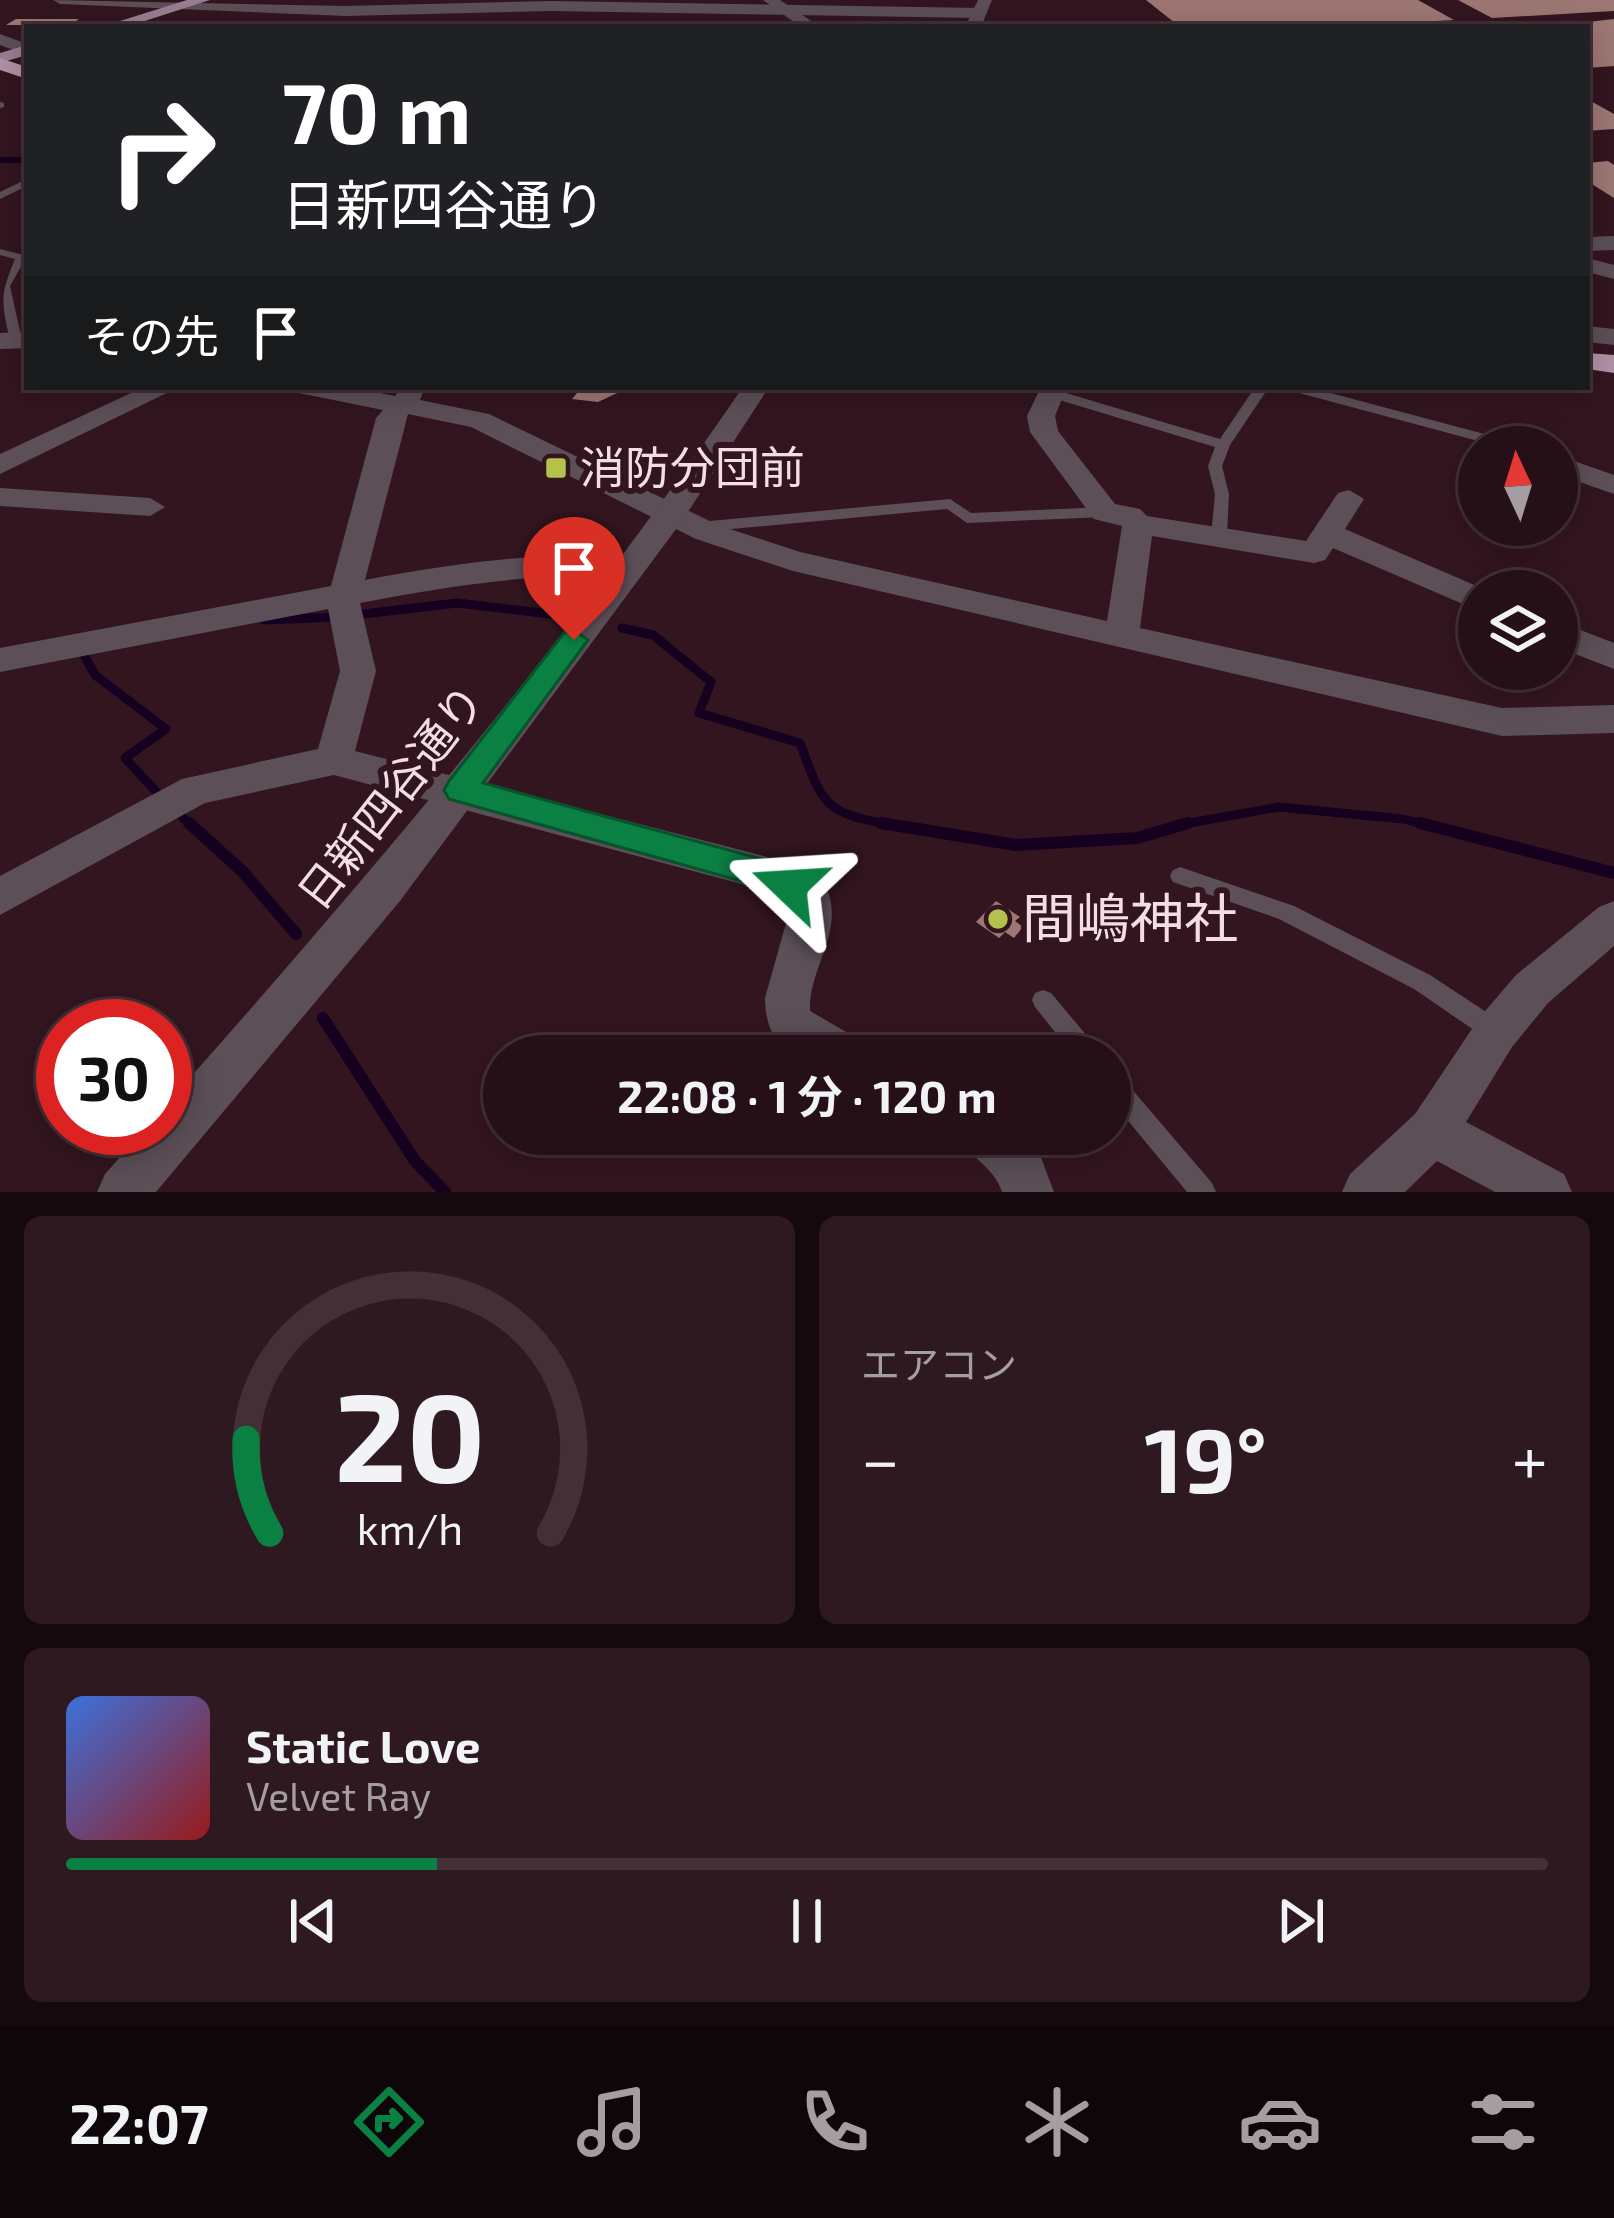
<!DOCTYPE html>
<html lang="ja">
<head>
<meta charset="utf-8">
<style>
	body { margin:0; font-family:"Exo 2","Noto Sans JP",sans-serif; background:#2e1920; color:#f1f3f6; height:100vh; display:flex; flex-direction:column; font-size:45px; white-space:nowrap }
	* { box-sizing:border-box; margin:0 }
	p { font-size:39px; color:#a49da1 }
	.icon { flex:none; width:66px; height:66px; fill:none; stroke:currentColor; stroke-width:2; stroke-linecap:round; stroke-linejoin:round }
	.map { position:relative; height:1192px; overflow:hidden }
	.panel { display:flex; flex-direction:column; gap:24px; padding:24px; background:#15090d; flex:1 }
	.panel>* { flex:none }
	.top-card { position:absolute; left:24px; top:24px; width:1566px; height:366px; border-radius:0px; box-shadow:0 6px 30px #0003,0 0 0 3px #423036; background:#202124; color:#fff; overflow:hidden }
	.needle { width:78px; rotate:356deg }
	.tools { position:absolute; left:1458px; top:426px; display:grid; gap:24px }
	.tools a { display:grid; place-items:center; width:120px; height:120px; border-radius:50%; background:#261017; box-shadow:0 6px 30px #0003,0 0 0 3px #423036; font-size:60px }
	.speed { position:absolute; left:36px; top:999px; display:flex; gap:24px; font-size:60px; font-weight:700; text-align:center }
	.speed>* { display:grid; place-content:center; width:156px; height:156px; border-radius:50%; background:#261017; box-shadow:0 6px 30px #0003,0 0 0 3px #423036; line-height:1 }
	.speed .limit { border:18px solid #d22; background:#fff; color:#111 }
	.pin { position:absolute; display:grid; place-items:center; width:102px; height:102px; color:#fff; margin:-123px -51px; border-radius:50% 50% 50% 0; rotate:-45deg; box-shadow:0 0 12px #0007 }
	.pin .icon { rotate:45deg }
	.me { position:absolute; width:132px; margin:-66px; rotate:290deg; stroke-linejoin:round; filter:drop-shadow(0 0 9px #0008) }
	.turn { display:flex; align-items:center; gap:42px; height:252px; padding:0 60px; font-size:54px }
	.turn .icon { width:156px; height:156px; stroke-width:2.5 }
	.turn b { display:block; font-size:84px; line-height:102px }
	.then { display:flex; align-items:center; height:114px; padding:0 60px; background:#0003; gap:24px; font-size:45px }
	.big { font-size:90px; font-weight:700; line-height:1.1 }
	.panel .card { flex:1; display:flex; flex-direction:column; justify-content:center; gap:18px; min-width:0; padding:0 42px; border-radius:18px; background:#2e1920 }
	.panel .dial { align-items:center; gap:0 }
	.dial svg { height:312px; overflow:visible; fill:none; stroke:#423036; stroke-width:7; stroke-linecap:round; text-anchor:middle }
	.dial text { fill:#f1f3f6; stroke:none }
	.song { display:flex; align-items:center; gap:36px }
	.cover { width:144px; height:144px; border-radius:18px; background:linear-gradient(135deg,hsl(220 70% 55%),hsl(0 70% 35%)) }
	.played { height:12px; border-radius:6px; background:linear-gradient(90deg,#0b8043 25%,#423036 25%) }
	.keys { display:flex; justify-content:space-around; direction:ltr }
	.heat { display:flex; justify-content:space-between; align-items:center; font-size:66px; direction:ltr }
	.panel .tiles { flex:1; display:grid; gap:24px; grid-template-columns:1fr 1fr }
	.card:last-child { grid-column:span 2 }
	.trip { position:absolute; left:483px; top:1035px; width:648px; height:120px; border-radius:60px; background:#261017; box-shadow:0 6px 30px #0003,0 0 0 3px #423036; font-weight:700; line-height:120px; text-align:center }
	.tabs { display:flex; height:192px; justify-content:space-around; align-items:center; background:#0f0609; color:#a49da1 }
	.tabs .icon { width:84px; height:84px }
	.tabs .current { color:#0b8043 }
	.tabs b { font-size:54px; color:#f1f3f6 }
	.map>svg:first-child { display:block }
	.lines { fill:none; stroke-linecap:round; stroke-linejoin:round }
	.stream-far2 { stroke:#15001f; stroke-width:6 }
	.stream-far1 { stroke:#15001f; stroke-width:9 }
	.stream { stroke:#15001f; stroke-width:12 }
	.building { fill:#9d7774 }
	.service { fill:#5c4f58; fill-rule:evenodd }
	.minor { fill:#5c4f58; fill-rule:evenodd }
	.tertiary { fill:#5c4f58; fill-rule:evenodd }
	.primary { fill:#987e91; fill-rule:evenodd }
	.motorway { fill:#b091a7; fill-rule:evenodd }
	.route { fill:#0b8043; stroke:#07532c; stroke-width:3 }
	.poi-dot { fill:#b2c24b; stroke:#32151f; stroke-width:4.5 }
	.labels { text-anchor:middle; stroke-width:12; stroke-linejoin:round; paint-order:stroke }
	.poi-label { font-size:45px; fill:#f3dee3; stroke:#32151f; text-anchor:start }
	.street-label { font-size:45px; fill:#f3dee3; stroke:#32151f }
	.near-poi-label { font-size:54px; fill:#f3dee3; stroke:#32151f; text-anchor:start }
</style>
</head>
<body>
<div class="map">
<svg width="1614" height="1192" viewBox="0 0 1614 1192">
	<rect width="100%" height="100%" fill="#32151f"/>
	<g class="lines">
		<!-- stream-far2 -->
		<path class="stream-far2" d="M0,160H27"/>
		<!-- stream-far1 -->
		<path class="stream-far1" d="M354,615L457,603L558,615
			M264,620L337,617
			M622,628L653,635L711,682L699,713L800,743C825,811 825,812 896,826
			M83,653L95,675L166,729L125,758L161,797
			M181,816L192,826
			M1173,826L1279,807L1403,819L1432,826"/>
		<!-- stream -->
		<path class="stream" d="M189,823L243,872L296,934
			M881,823L1016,845L1137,838L1188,823
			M1420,823L1614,873
			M323,1018L415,1161L445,1192"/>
	</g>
	<!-- building -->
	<path class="building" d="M1146,0H1418L1454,20L1330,27H1180Z
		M1458,0H1614V11L1492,18Z
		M16,19H79L70,25H6Z
		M1614,19V66L1587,68V27H1544Z
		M1587,99L1614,114V129L1587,131Z
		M1608,161L1614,165V198L1587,181V163Z
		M582,387H630L598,402L572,399Z
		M996,901L1020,917L1015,921L1023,927L1014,938L1005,932L999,938L976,922Z"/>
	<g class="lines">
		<!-- service -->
		<path class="service" d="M0,102L4,103V107L0,108Z
			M27,179V186L0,199V192Z
			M0,249L27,256L10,286L22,340L16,344L10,340C1,301 0,295 15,259L0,255Z
			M1255,387H1269L1230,445L1222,466L1229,494L1227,536L1219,541L1211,536L1215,494L1208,466L1215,447L1046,396L1044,393L1046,390H1056L1220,439Z
			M1286,387H1308L1503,439L1505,442L1498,446L1493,445L1288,390Z
			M950,499L971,513L1105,507L1113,512L1105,517L967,523L947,509L699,532L691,527L699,522Z
			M1180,867L1294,906L1430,975L1503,1023L1507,1031L1503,1039L1495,1042L1487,1039L1414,989L1279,919L1173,882L1170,876L1173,870Z
			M1043,990L1051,993L1097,1048L1101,1056H1074L1035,1007L1032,1000L1035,993Z
			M1110,1069L1118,1073L1212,1183L1216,1192H1187L1110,1099Z"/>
		<!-- minor -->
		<path class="minor" d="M53,0L345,6L551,1L979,8L987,13L979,18L551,11L345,16L60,4Z
			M27,332V348L0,349V333Z
			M144,387H179L0,474V454Z
			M295,387H350L395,396L402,387H425L420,400L489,414L718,525L800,552L1107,621L1122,526L1094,519L1030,432L1027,416L1041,387H1067L1055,416L1058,431L1115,504L1140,509L1147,516L1306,541L1338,493L1349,490L1364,499L1345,529L1488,591H1479V611L1333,548L1325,560L1314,563L1152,536L1140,628L1502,708L1614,705V733L1502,736L793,571L696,539L471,427L408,414L365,580C455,563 540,552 631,555L642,558L647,565L642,572L631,575C538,573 451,585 360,603L376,671L355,751L764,856L826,887C846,930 808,968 810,1011L860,1040L866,1056C816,1056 766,1066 765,998L790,909L753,887L334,775L205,803L0,915V876L182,779L318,749L340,671L328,609L0,672V648L331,586L376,418L383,410L299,393Z
			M1498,433L1522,441L1526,447H1487L1484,442L1488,436Z
			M1557,455L1614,475V494L1557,474Z
			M0,488L150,498L165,507L150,516L0,506Z
			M1557,621L1614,643V669L1557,647Z
			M1614,901V946L1548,1003L1512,1047L1466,1122L1564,1174L1572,1192H1495L1437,1161L1405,1192H1342L1350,1174L1415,1114L1480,1017L1516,975L1599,907Z
			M958,1134H1025L1040,1155L1054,1192H1002C994,1166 968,1158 958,1134Z"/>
		<!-- tertiary -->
		<path class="tertiary" d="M763,0H780L820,27H801Z
			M978,0H992L981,27H965Z
			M0,34L27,44V55L0,45Z
			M1614,236V250L1587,251V237Z
			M1587,258L1614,265V279L1587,272Z
			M1587,326L1614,329V345L1587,342Z
			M743,387H769L682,521L400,901L156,1192H97L105,1174L146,1128H165V1106C369,876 569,641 743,387Z"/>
		<!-- primary -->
		<path class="primary" d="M187,0H210L126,27H101Z
			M27,45V55L0,63V53Z"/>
		<!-- motorway -->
		<path class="motorway" d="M0,58L27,67V79L0,70Z
			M1587,353L1614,355V373L1587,369Z"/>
	</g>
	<!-- route -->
	<path class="route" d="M574,630L588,640L483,783L776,863L802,876L807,886L802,896L789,901L755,885L449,799L444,790L449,781L564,633Z"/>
	<!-- markers -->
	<g class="poi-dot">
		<rect x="544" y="456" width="24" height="24" rx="6"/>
		<circle cx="998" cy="919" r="12"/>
	</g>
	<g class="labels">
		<!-- poi labels -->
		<g class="poi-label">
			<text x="580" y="484">消防分団前</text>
		</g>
		<!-- street labels -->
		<g class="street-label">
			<text transform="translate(391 797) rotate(-52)" y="16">日新四谷通り</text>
		</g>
		<!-- near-poi labels -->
		<g class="near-poi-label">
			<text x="1022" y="938">間嶋神社</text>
		</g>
	</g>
</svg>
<div class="tools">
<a><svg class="needle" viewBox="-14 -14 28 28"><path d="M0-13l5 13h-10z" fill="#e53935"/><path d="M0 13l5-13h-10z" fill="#a49da1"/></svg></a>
<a><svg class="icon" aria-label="layers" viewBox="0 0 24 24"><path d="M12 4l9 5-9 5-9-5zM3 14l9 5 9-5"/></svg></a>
</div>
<div class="speed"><div class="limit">30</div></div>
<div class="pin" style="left:574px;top:640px;background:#d93025"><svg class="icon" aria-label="arrive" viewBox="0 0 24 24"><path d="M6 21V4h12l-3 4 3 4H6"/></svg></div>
<svg class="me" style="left:789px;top:886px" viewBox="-20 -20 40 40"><path d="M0-17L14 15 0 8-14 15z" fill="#0b8043" stroke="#fff" stroke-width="4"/></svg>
<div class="trip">22:08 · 1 分 · 120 m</div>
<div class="top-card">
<div class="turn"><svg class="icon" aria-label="right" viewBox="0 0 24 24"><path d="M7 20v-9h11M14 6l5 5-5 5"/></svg><div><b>70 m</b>日新四谷通り</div></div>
<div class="then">その先<svg class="icon" aria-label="arrive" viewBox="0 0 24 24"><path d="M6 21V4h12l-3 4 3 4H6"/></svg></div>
</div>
</div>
<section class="panel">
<div class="tiles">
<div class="card dial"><svg viewBox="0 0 100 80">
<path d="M14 69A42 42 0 1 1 86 69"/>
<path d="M14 69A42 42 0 0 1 8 45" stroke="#0b8043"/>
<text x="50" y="56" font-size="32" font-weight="700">20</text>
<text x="50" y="72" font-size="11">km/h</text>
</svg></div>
<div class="card"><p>エアコン</p>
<div class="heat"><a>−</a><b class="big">19°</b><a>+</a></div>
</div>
<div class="card">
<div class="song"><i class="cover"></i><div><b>Static Love</b><p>Velvet Ray</p></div></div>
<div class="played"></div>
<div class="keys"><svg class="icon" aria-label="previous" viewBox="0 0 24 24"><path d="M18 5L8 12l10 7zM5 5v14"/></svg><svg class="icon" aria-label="pause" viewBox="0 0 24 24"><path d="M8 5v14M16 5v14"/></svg><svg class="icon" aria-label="next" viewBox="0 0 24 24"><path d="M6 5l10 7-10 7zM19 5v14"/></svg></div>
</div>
</div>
</section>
<nav class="tabs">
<b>22:07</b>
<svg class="icon current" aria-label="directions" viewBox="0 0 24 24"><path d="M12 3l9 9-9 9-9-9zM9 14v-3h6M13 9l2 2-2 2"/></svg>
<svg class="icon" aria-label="music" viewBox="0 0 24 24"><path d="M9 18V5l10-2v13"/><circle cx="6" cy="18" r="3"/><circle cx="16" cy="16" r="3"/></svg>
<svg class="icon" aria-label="phone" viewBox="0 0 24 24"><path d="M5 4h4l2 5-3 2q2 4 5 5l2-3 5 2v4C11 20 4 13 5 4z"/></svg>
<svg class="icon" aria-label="climate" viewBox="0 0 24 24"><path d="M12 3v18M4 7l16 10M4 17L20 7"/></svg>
<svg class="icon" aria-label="car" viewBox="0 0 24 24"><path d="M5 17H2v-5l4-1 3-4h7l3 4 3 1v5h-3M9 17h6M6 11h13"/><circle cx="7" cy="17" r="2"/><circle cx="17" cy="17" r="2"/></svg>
<svg class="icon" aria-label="filters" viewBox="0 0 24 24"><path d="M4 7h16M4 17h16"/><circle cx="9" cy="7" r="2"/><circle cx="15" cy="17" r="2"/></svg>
</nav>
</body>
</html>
